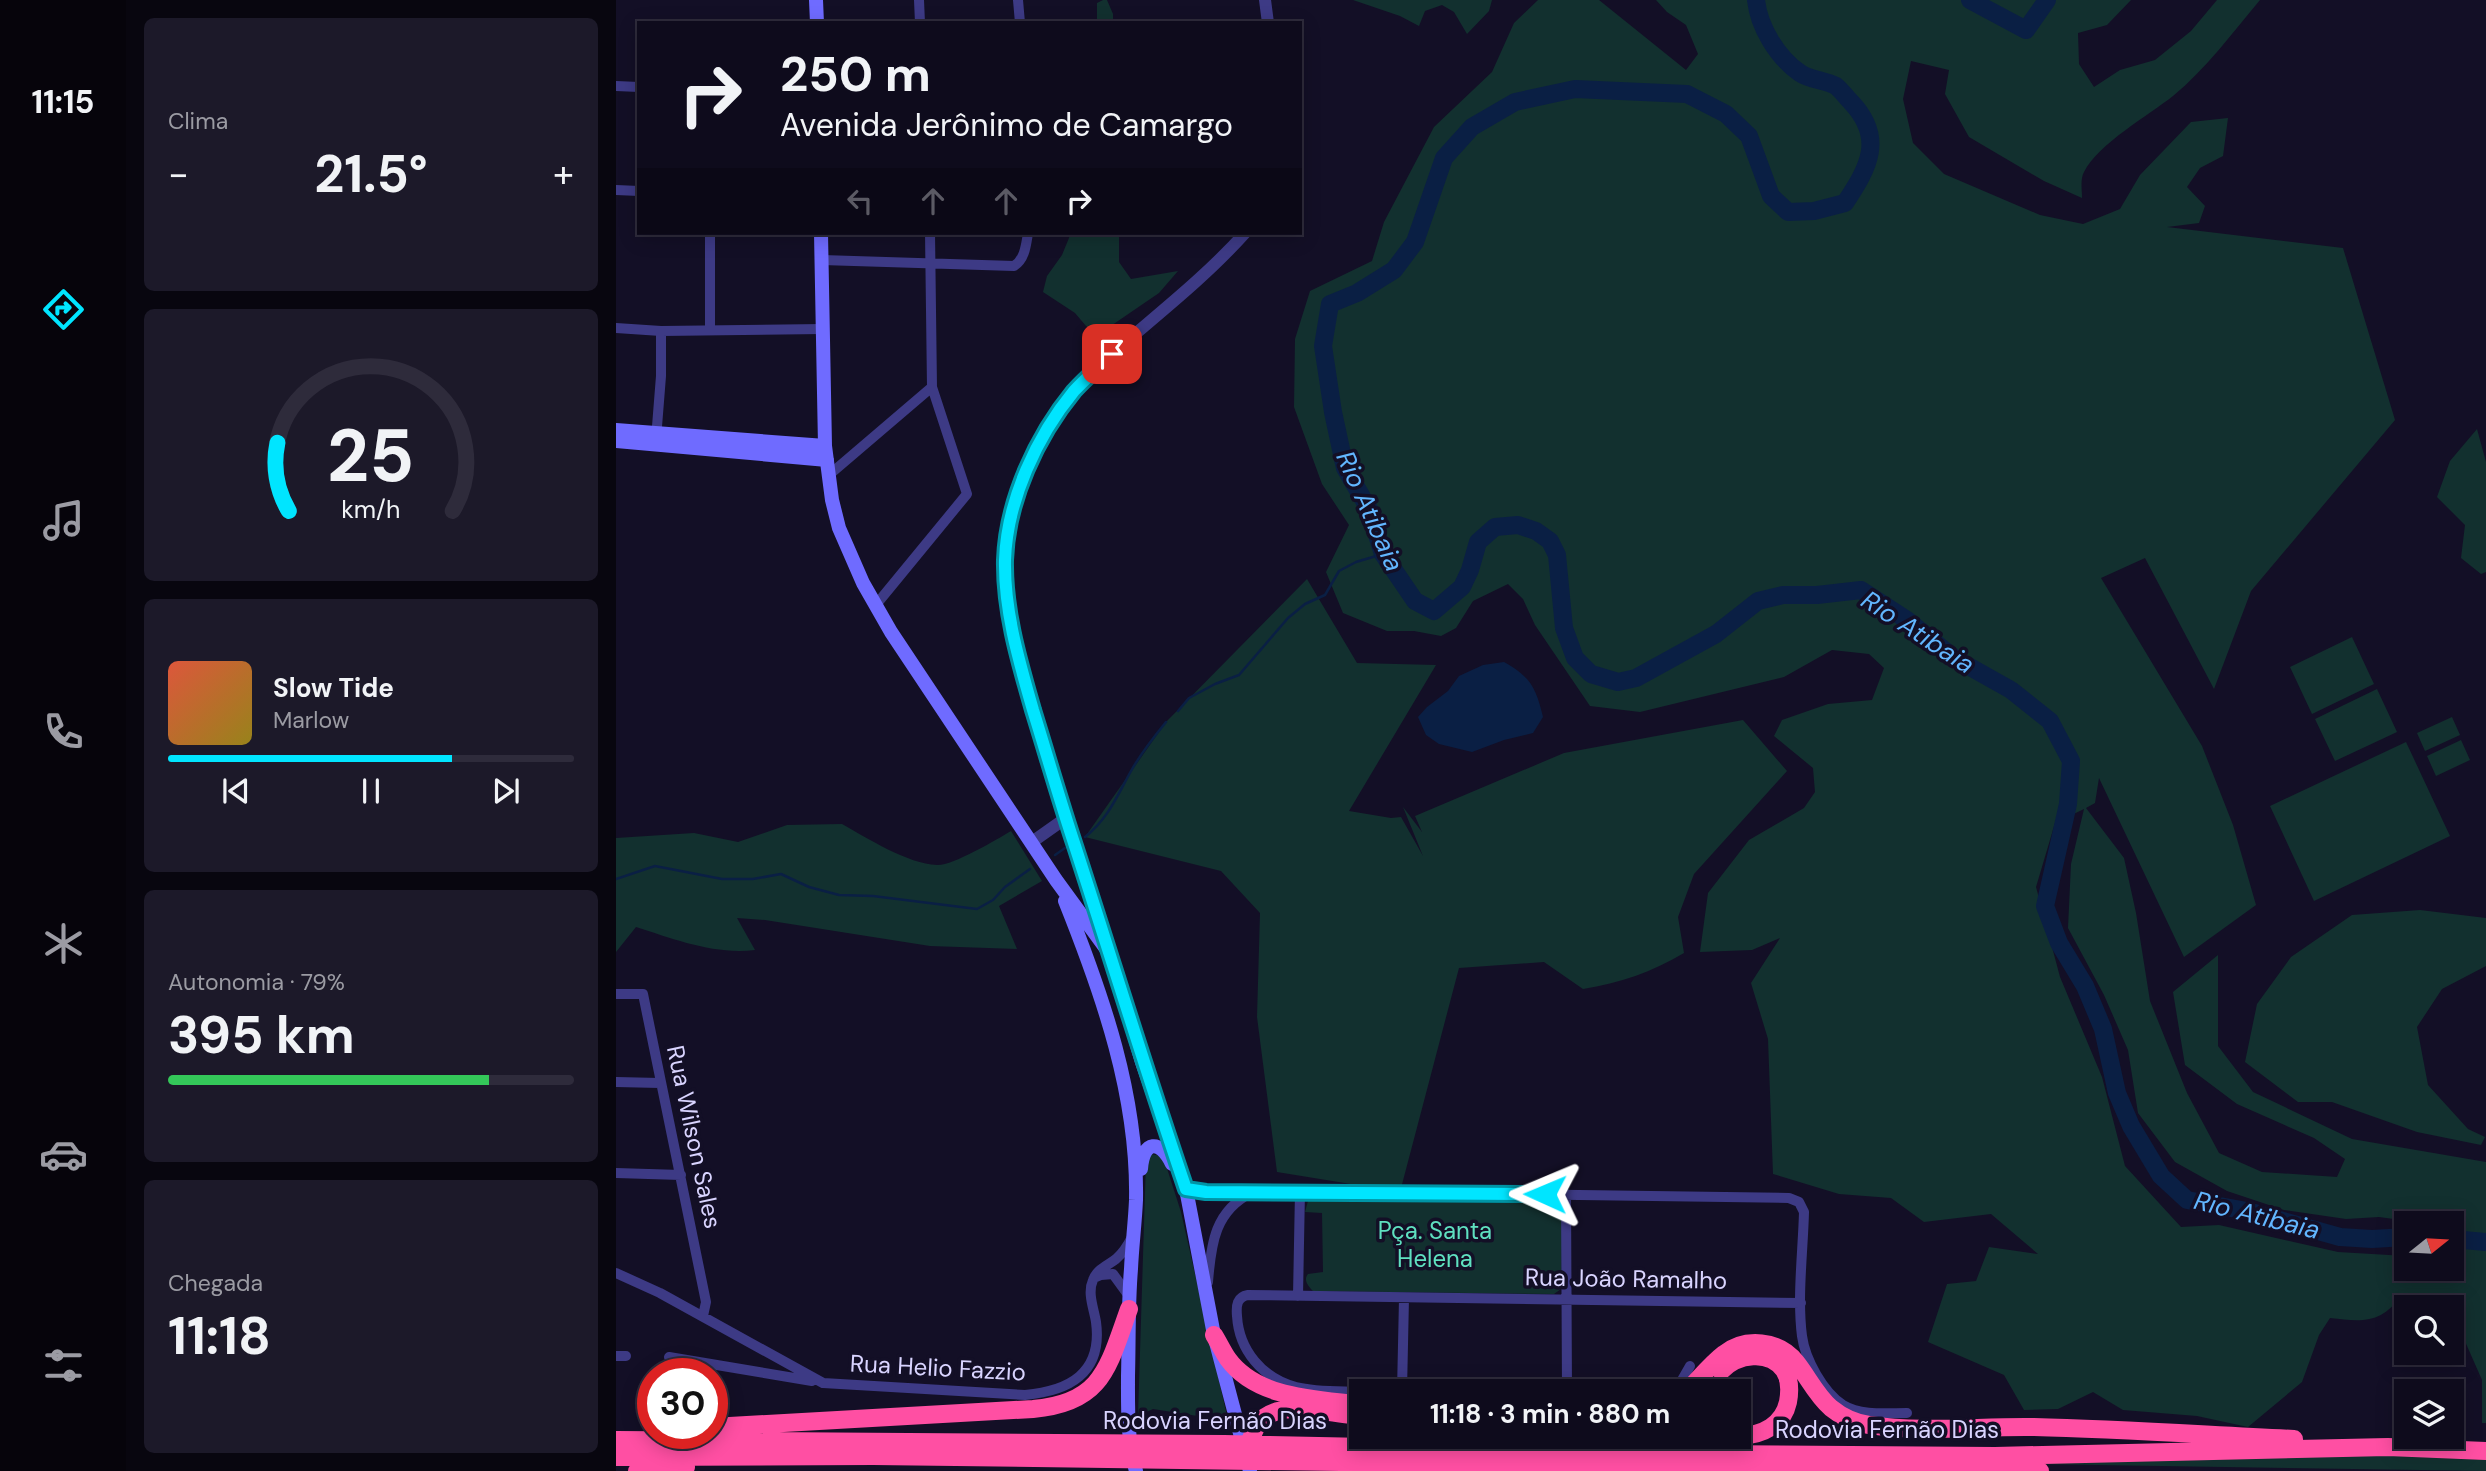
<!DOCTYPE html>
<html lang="pt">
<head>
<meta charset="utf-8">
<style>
	body { margin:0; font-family:"DM Sans",sans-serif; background:#1c1929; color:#f1f3f6; height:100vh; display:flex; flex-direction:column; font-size:26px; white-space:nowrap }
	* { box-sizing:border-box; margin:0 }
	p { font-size:23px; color:#9b9ba3 }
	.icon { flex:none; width:38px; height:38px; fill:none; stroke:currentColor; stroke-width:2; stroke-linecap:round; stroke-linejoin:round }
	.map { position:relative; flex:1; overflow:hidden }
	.sheet { display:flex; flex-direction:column; gap:18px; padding:18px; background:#08060f; width:490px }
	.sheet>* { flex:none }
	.top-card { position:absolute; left:21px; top:21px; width:665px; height:214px; border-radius:0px; box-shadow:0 4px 18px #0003,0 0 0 2px #2e2b3b; background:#0e0b1c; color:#f1f3f6; overflow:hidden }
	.needle { width:46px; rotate:72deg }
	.controls { position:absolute; left:1778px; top:1211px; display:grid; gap:14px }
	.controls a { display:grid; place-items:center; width:70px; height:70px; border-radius:0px; background:#0e0b1c; box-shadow:0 4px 18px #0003,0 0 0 2px #2e2b3b; font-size:35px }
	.speed { position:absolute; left:21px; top:1358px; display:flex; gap:14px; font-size:35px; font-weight:700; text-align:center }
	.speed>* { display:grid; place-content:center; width:91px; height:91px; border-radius:50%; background:#0e0b1c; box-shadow:0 4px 18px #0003,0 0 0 2px #2e2b3b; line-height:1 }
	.speed .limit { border:10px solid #d22; background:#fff; color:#111 }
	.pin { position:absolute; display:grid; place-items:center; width:60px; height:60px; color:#fff; margin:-30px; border-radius:14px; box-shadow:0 4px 10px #0006 }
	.me { position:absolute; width:77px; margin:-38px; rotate:271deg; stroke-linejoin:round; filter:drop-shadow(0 0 5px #0008) }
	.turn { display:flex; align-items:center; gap:24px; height:147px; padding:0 28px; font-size:32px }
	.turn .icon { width:91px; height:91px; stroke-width:2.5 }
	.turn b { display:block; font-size:49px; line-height:60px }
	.lanes { display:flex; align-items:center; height:66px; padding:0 28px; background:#0003; justify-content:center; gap:35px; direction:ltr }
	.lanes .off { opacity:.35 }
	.big { font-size:52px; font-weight:700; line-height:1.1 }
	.sheet .tile { flex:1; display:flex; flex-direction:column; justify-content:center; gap:10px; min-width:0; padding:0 24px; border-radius:10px; background:#1c1929 }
	.sheet .dial { align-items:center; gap:0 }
	.dial svg { height:182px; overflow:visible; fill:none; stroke:#2e2b3b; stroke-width:7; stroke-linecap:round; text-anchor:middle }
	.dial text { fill:#f1f3f6; stroke:none }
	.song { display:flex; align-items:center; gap:21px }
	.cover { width:84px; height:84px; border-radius:10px; background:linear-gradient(135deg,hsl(10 70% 55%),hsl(50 70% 35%)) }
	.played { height:7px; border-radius:4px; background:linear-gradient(90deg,#00e5ff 70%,#2e2b3b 70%) }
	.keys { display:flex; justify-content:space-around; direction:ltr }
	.heat { display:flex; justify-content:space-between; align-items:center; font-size:38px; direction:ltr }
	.charge { height:10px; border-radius:5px; background:linear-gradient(90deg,#34c759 79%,#2e2b3b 0) }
	.trip { position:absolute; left:733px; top:1379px; width:402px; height:70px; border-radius:0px; background:#0e0b1c; box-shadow:0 4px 18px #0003,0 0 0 2px #2e2b3b; font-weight:700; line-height:70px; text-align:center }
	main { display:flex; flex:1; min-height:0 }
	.tabs { display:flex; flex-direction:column; width:126px; justify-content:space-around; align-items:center; background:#06040b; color:#9b9ba3 }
	.tabs .icon { width:49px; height:49px }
	.tabs .active { color:#00e5ff }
	.tabs b { font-size:32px; color:#f1f3f6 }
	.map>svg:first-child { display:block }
	.green { fill:#12302f }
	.water { fill:#0a1f44 }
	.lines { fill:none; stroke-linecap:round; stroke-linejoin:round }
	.stream { stroke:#0a1f44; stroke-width:2.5 }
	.river { stroke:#0a1f44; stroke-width:18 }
	.minor { stroke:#3d3a85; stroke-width:10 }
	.tertiary { stroke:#3d3a85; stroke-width:12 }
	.secondary { stroke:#6f6bff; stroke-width:14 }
	.motorway { stroke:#ff4fa3; stroke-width:18 }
	.route-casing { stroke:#0095a6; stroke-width:18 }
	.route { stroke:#00e5ff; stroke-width:12 }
	.labels { text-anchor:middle; stroke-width:7; stroke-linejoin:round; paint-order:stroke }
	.street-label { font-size:24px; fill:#d9d4ff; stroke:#130f26 }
	.park-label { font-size:24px; fill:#5fe0c0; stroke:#130f26 }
	.water-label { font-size:26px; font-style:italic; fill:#62b6ff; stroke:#130f26 }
</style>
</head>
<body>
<main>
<nav class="tabs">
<b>11:15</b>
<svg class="icon active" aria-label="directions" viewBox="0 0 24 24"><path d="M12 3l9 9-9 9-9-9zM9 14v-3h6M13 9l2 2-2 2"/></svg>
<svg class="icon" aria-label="music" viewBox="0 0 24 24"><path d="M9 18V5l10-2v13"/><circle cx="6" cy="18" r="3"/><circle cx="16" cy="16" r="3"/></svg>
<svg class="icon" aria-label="phone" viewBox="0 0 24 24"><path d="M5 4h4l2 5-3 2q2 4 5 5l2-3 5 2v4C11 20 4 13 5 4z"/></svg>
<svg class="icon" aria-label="climate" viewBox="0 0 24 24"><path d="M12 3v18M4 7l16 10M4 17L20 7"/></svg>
<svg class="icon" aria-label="car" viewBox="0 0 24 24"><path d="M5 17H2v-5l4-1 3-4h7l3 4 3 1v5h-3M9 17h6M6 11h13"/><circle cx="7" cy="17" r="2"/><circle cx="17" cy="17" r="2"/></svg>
<svg class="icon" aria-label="filters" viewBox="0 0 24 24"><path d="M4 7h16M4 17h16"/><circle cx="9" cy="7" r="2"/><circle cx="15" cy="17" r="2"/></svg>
</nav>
<section class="sheet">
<div class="tile"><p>Clima</p>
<div class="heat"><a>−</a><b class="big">21.5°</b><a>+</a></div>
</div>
<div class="tile dial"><svg viewBox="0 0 100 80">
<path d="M14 69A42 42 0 1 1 86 69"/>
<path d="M14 69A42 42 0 0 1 9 39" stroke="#00e5ff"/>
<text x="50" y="56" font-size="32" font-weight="700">25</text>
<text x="50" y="72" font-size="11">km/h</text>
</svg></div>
<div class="tile">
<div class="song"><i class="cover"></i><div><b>Slow Tide</b><p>Marlow</p></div></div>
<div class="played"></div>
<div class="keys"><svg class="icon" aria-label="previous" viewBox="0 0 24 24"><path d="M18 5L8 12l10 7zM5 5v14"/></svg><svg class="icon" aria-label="pause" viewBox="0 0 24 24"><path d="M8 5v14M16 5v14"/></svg><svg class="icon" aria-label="next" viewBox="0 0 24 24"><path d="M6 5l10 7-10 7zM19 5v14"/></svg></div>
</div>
<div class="tile"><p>Autonomia · 79%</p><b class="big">395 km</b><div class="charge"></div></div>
<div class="tile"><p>Chegada</p><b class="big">11:18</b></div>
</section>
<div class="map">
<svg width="1870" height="1471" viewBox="0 0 1870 1471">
	<rect width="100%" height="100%" fill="#130f26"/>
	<!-- green -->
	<path class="green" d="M487,0H491L497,14V23H481V3Z
		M737,0H876L873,11L851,34L838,12L826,5L809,11L803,26L784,16Z
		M922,0H983L1070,70L1082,54L1070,25L1051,12L1040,0H1515L1491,25L1462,33L1463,64L1478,87L1504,70L1539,60L1575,31L1601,0H1644C1617,32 1590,69 1557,96C1533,115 1482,144 1468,172C1464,179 1466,190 1466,198L1428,181L1353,137L1329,94L1333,70L1295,61L1287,99L1297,143L1328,174L1424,215L1467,224L1504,209L1524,175L1575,122L1612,118L1607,156L1584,168L1571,187L1589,206L1583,223L1551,227L1727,248L1779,420L1635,591L1598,689L1529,558L1485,578L1586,746L1617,825L1640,905L1568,957L1483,778L1479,803L1470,808L1508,858L1520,913L1534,1001L1571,1093L1603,1153L1646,1172L1721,1177L1729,1159L1698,1138L1621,1104L1569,1065L1557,992L1602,955V1046L1637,1092L1736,1139L1870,1162V1237H1859L1836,1230V1223H1807L1763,1217L1730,1219L1668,1210L1611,1191L1559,1162L1522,1113L1512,1050L1488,995L1452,928L1455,864L1468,809L1439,823L1420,887L1444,977L1486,1077L1509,1166L1565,1227L1603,1225L1722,1252L1790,1256V1269H1836V1250L1846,1246L1870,1251V1423H1866V1380L1844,1330L1836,1322V1307H1818L1807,1297L1786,1294C1766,1324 1747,1322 1714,1318L1703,1335L1686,1382L1632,1427L1581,1416L1507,1410L1477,1392L1442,1409L1408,1410L1388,1375L1312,1342L1331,1284L1360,1281L1373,1247L1422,1254L1375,1214L1308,1222L1275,1198L1223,1194L1157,1174L1152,1039L1135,983L1164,938L1136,950L1084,952L1092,893L1133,840L1188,808L1199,792L1197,768L1158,736L1166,720L1212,704L1256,700L1268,668L1253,654L1216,650L1168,677L1024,712L974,706L919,625L907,599L892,584L857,601L840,628L825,636L798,631H771L727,613L710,572L733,525L706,484L678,407L679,339L694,291L756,261L768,222L818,127L876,72L898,23Z
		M455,233H511L503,237V262L515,279L562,271L543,293L483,334L470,326L459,313L427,292L431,276L446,255Z
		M1861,429L1870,462V572L1865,574L1845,558L1849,525L1821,497L1834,461Z
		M691,579L741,663L820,665L733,811L775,818L785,817L807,856L787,807L806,832L799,816L948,753L1127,720L1171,771L1078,874L1062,917L1068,953C1036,972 1004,983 967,989L928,962L843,968L784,1192L661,1172L641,1017L644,913L605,871L469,837L550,722Z
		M1736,637L1758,684L1696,714L1674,667Z
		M1761,689L1781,732L1719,761L1699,719Z
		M1836,717L1844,735L1809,751L1801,733Z
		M1845,740L1854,760L1820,776L1811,756Z
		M1790,742L1834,836L1698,901L1654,806Z
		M226,824C251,838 292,864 321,865C336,866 380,840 395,831L426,881L383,906L401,949L314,946L149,920L121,918L139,950C98,955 58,939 20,927L0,952V838L78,833L122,842L171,825Z
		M1804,910L1870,918V966L1826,989L1801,1027L1812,1085L1852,1129L1869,1137L1865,1145L1801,1132L1716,1102H1682L1629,1062L1641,1004L1675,957L1736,915Z
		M534,1154L547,1156L565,1212L613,1425L605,1416L588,1417L537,1409L522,1416L530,1160Z
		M701,1195L936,1199L947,1207L945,1289L938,1294L697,1291C692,1286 687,1280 692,1274L707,1272L706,1213L689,1212L692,1201Z
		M1650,1454L1870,1456V1471L1410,1464Z"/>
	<!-- water -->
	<path class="water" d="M888,662C915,677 920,688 927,717L917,733L888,740L856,752L823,744L810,735L802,717L811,707L832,691L843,676L867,665Z"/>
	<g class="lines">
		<!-- stream -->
		<path class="stream" d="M562,711L573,698L599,684L623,675L672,618L689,604L709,595L723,571L740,562L767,554
			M469,837C492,819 501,796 515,771C525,753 537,738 550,722
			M439,855L449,848
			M0,879L39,866L106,879H137L165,874L193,887L223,895L257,896L361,909L377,900L389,887L414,869"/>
		<!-- river -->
		<path class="river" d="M1140,0C1143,27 1161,57 1184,73C1194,80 1209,80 1220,86C1225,90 1230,97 1235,102C1269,138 1253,167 1229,203L1198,211L1172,212L1155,196L1133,136L1110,114L1071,94L959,89L899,102L856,127L828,158L799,242L778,270L741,293L714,304L707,346L717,412L729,468L753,509L767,554L799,601L818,611L846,587L854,570L862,542L879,527L902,525L920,531L934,541L941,555L948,628L959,658L975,674L1002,682L1020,678L1100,634L1142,601L1167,595H1201L1245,590L1291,620L1338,658L1395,690L1434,721L1455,761L1452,804L1429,906L1443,943L1469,986L1487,1029L1501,1093L1515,1126L1545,1176L1571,1200L1631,1211L1724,1237L1756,1239L1790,1237
			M1354,0L1410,30L1431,0
			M1836,1239L1870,1242"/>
		<!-- minor -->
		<path class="minor" d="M303,0L304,23
			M402,0L404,23
			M0,86L23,87
			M0,190L23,191
			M206,260L398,266C409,259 410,245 412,233
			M0,328L45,331L207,329
			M94,330V233
			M40,439L45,376V331
			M213,475L316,387
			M259,606L351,494L316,387L314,233
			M0,994H27L90,1302L87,1316
			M0,1082L44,1083
			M0,1173L65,1175
			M570,1189L590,1192L684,1191L1173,1198L1183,1202L1188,1212C1187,1251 1181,1297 1186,1336C1189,1359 1207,1392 1227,1405C1245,1416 1271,1413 1291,1413
			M950,1194L951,1391
			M0,1273L44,1293L207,1383L409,1395C452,1391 487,1374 480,1322C478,1309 471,1293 477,1280C481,1269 491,1266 500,1259C507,1253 512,1245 516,1237
			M478,1278L485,1275L497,1274L513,1296
			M592,1282C595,1243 599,1210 637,1192
			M682,1296L684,1191
			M0,1356H10
			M53,1357L196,1381
			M786,1391L788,1298
			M1049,1391L1066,1380L1074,1366
			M746,1392C724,1391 700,1392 680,1387C646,1378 623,1350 621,1316C620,1305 621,1297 632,1295L1185,1303"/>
		<!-- tertiary -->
		<path class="tertiary" d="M649,0L652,23
			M416,842L450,818
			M491,947C467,870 441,793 419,715C404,664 388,613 389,560C391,500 421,436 458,391C474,373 494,356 512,340C552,306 594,272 629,233"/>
		<!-- secondary -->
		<path class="secondary" d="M200,0L201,23
			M205,233L209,446L216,500L223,528L247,583L275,632L440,880L494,954L526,1062L570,1189L598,1335L634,1471
			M0,430L209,446
			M0,441L211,460
			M449,901C487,996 522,1096 520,1200C519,1223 516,1246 515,1269C512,1304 513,1340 512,1376C512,1407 511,1441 520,1471
			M525,1169C527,1140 544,1139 556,1164"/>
		<!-- motorway -->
		<path class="motorway" d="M598,1335C603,1343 607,1352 612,1359C641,1399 701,1399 746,1405
			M1105,1371C1121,1354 1153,1349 1168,1370C1174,1379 1174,1391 1172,1402C1167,1425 1147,1435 1124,1436
			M1071,1391C1083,1379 1095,1364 1108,1354C1129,1337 1163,1340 1180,1362C1192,1377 1200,1395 1215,1408C1226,1417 1239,1423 1253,1425C1307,1433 1364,1426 1418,1427C1505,1429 1591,1435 1678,1439
			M96,1427L417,1409C487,1403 492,1367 513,1309
			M0,1440L608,1444L1085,1454L1379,1456L1772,1447L1870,1451
			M990,1442L1115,1437
			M629,1455C633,1445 636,1433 642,1424C661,1398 710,1413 737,1415
			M0,1457L257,1456L1424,1471
			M21,1471L70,1467"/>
	</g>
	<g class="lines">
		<defs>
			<path id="route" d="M496,354C484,366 470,378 458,391C421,436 391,500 389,560C388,611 403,661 417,710C431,755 444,801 459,846C496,960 531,1075 570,1189L590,1192L929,1194"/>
		</defs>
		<!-- route casing -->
		<use href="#route" class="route-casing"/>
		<!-- route -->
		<use href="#route" class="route"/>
	</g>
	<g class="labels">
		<!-- street labels -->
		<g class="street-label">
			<text transform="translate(78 1137) rotate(78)" y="8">Rua Wilson Sales</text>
			<text transform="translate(1010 1279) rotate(1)" y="8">Rua João Ramalho</text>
			<text transform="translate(322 1368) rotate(3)" y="8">Rua Helio Fazzio</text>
			<text x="599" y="1429">Rodovia Fernão Dias</text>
			<text x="1271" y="1438">Rodovia Fernão Dias</text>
		</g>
		<!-- park labels -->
		<g class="park-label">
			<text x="819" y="1239">Pça. Santa<tspan x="819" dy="28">Helena</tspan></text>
		</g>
		<!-- water labels -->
		<g class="water-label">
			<text transform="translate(754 511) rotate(66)" y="9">Rio Atibaia</text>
			<text transform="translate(1302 632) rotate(33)" y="9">Rio Atibaia</text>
			<text transform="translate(1641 1215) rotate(14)" y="9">Rio Atibaia</text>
		</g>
	</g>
</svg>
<div class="controls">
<a><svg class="needle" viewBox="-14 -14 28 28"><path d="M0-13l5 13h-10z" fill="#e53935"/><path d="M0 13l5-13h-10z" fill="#9b9ba3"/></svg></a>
<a><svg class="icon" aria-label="search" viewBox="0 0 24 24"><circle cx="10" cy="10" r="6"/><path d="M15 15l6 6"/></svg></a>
<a><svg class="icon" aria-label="layers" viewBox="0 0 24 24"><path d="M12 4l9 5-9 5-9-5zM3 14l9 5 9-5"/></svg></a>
</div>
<div class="speed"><div class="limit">30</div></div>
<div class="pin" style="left:496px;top:354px;background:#d93025"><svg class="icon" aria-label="arrive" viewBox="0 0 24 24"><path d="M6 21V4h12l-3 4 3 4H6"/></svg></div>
<svg class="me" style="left:929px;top:1194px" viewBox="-20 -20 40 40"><path d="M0-17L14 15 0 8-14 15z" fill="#00e5ff" stroke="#fff" stroke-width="4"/></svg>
<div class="trip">11:18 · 3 min · 880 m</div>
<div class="top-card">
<div class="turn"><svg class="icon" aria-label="right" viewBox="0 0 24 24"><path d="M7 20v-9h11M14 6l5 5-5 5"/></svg><div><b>250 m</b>Avenida Jerônimo de Camargo</div></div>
<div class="lanes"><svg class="icon off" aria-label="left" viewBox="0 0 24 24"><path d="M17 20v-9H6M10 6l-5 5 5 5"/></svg><svg class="icon off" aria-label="ahead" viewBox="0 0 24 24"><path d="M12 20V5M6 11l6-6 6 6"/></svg><svg class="icon off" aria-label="ahead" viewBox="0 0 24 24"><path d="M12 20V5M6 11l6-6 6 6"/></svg><svg class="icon" aria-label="right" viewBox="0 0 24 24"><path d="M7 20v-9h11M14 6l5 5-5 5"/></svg></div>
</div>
</div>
</main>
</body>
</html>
